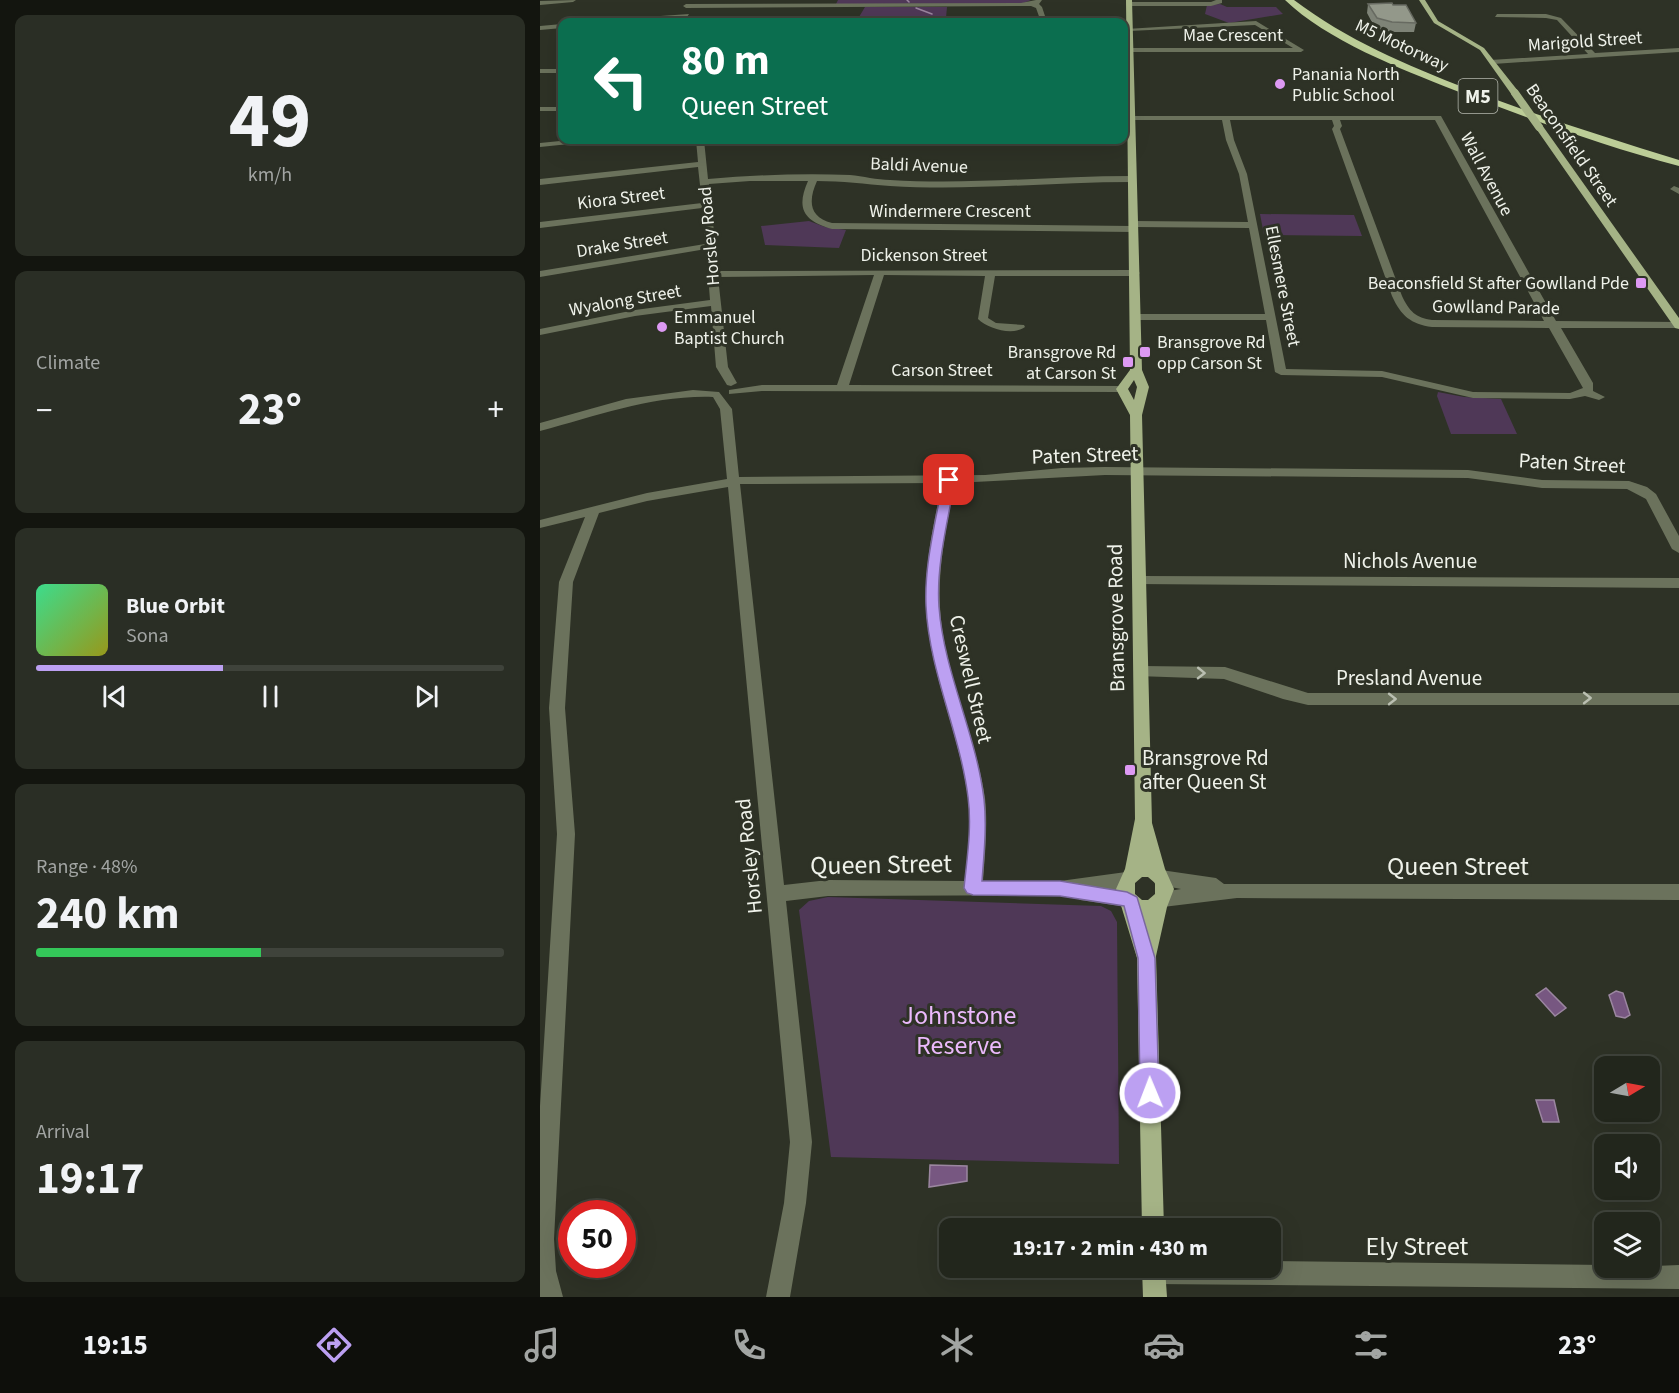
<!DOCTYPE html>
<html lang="en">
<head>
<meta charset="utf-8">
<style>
	body { margin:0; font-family:"Source Sans 3",sans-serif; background:#2a2e25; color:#f1f3f6; height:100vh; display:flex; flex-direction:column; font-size:22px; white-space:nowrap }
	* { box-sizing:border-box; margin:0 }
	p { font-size:20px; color:#a2a5a3 }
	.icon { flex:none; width:33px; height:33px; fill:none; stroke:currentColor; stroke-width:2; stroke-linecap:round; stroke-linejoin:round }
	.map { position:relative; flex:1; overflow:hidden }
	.drawer { display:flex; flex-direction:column; gap:15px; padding:15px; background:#13150f; width:540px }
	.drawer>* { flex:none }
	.top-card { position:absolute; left:18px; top:18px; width:570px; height:126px; border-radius:12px; box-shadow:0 6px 24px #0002,0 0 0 2px #3f433b; background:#0b6e4f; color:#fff; overflow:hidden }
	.needle { width:39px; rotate:80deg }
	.tools { position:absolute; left:1054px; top:1056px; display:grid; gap:12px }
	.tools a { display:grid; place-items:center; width:66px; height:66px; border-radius:12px; background:#22261c; box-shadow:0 6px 24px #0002,0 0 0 2px #3f433b; font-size:30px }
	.speed { position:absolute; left:18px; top:1200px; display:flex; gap:12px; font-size:30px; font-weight:700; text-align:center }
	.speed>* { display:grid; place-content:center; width:78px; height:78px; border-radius:50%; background:#22261c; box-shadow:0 6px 24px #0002,0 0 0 2px #3f433b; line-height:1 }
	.speed .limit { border:9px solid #d22; background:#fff; color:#111 }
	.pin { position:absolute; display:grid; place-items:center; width:51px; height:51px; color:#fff; margin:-26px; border-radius:12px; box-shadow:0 3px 9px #0006 }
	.me { position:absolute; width:66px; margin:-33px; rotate:359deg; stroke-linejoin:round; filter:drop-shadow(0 0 4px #0008) }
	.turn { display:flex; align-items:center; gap:21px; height:126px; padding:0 24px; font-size:27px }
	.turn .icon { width:78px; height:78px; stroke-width:2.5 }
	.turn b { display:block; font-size:42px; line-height:51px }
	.big { font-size:45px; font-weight:700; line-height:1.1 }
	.drawer .widget { flex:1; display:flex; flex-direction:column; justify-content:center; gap:9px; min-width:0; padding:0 21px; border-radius:12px; background:#2a2e25 }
	.drawer .dial { align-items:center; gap:0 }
	.dial b { font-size:78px; line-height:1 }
	.song { display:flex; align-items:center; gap:18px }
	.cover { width:72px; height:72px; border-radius:9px; background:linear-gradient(135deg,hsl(150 70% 55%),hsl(60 70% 35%)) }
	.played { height:6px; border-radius:3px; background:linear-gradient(90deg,#bca0f2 40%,#3f433b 40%) }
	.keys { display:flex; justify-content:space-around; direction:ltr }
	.heat { display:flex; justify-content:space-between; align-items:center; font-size:33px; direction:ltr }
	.charge { height:9px; border-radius:4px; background:linear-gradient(90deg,#34c759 48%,#3f433b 0) }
	.trip { position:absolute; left:399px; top:1218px; width:342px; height:60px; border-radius:12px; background:#22261c; box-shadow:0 6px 24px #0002,0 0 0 2px #3f433b; font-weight:700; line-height:60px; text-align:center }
	.dock { display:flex; height:96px; justify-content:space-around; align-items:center; background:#0e0f0b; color:#a2a5a3 }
	.dock .icon { width:42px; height:42px }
	.dock .current { color:#bca0f2 }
	.dock b { font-size:27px; color:#f1f3f6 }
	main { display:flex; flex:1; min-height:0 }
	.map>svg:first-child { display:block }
	.green { fill:#4f3857 }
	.water { fill:#775781; stroke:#9b86a0; stroke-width:1.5 }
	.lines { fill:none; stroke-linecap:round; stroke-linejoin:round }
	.stream { stroke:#9b86a0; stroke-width:1.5 }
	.minor { fill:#6b725c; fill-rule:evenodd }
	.major { fill:#a5b386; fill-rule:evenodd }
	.highway { fill:#bccd97; fill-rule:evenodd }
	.major-bridge { stroke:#a5b386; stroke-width:8 }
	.wall { fill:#7e8377 }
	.building { fill:#93988a; stroke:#676a61; stroke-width:1.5 }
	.oneway { stroke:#babfb1 }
	.route { fill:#bca0f2; stroke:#7a689d; stroke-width:1.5 }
	.poi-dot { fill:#dd99f3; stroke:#2e3226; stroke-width:2 }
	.labels { text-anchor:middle; stroke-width:6; stroke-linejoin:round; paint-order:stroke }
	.far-street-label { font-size:18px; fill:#eff2ea; stroke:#2e3226 }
	.far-poi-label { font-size:18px; fill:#eff2ea; stroke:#2e3226; text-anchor:start }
	.shield { fill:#2e3226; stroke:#b5b8af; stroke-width:1.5 }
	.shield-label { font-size:20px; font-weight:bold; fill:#eff2ea }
	.street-label { font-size:21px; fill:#eff2ea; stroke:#2e3226 }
	.poi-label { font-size:21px; fill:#eff2ea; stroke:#2e3226; text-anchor:start }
	.near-street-label { font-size:26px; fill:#eff2ea; stroke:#2e3226 }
	.near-park-label { font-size:26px; fill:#ebb9fc; stroke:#2e3226 }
</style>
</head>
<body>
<main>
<section class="drawer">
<div class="widget dial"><b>49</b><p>km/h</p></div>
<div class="widget"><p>Climate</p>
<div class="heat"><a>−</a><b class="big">23°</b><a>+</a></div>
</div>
<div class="widget">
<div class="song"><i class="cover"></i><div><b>Blue Orbit</b><p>Sona</p></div></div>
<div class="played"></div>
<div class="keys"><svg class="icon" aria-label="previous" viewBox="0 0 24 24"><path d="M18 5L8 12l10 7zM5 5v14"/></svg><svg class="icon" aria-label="pause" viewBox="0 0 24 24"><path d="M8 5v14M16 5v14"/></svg><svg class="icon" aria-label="next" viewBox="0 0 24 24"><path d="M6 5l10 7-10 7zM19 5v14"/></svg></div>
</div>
<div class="widget"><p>Range · 48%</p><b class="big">240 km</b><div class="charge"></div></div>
<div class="widget"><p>Arrival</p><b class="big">19:17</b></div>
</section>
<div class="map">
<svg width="1139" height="1297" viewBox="0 0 1139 1297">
	<rect width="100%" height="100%" fill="#2e3226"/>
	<!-- green -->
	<path class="green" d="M298,0H491L481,4H296Z
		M680,4L687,7H736L743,14L689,23L665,14L667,5Z
		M325,7H407L406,18L319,17Z
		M720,214L814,215L822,236L724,235Z
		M269,221L285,227L306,230L299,248L225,245L221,226Z
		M898,392L924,397L961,399L977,434H911L897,396Z
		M288,897L561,906L571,911L577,922L579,1164L291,1157L259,910L269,901Z"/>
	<!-- water -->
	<path class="water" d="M1006,988L1026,1008L1015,1016L996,995Z
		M1076,991L1083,993L1090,1015L1085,1018L1076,1016L1069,995Z
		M996,1100H1014L1019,1122H1003Z
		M390,1165L427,1166V1181L389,1187Z"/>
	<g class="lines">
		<!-- stream -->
		<path class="stream" d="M367,0L369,2
			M376,8L392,14"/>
		<!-- minor -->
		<path class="minor" d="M36,0L33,2L0,5V1Z
			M496,0H502L499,4L502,7L507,22H501L496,8L491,6L146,8L143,6L146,4L481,3Z
			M676,0H682V3L671,6H589L586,4L589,2H671Z
			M149,14L147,17L61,22L64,20Z
			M957,14H1006L1021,18L1055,53L1139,48V52L953,64L950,60L1048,54L1017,20L1006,18L955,17Z
			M716,21L764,50L761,52H590L587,50L590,48H753L715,25L589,31L586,29Z
			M22,24V28L0,30V26Z
			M0,69H22V73H0Z
			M0,107H22V111H0Z
			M588,116H901L1016,321L1139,322V328H1021L1053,383V391L1065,397L1059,400L1045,396L1030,399L933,398L842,377L741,375L735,372L726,320H596L591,317L596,314H725L709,228L595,227L598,229L593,232L292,229C263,221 256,208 268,181H210L169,184L178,271L595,270L600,273L595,276H455L448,318L456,323L484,325L485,327C473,336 448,329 438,319L445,276L344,275L309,385L582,386L588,389L582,392L222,391L189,394V390L222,385H297L334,275L178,277L188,367L197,383L191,386L187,385L176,367L171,306L95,316L0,335V329L95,310L170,300L166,249L0,277V271L165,244L162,208L0,228V222L162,203L158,167L0,185V179L158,162L156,140H164L168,179C215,175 263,173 310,175C323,176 337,180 350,180C431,185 512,176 592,176L596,179L592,182C512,182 431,191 350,186C325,184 302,181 277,181C268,201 269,217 292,223L592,226L589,224L594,221L708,222L699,174L686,140L682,120H588ZM690,120H792L794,126L792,129L852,296C861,316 871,324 892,327L1009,328L1043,388L1030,393L933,392L842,371L746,369L707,174L694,140ZM800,120H895L1004,321L892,320C876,318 869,311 862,296L800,129L802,126Z
			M30,140H53L49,142L0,147V143Z
			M1134,186L1139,188V194L1130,189Z
			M153,390L179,392L192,409L199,477L445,475L522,468L565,467L928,470L1002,480L1089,481L1107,487L1116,494L1139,536V553L1132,549L1106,499L1087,489L1002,488L928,478L565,475L415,483C406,528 396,573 401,620C408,681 436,737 445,798C448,826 445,853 443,881H520L586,872L592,874L595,880L592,886L576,889L593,893L596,899L593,905L587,907L540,900L532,895L288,896L246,901L272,1142L266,1203L250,1297H226L244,1203L250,1142L188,487L107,501L59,513L33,582L25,708L35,834L14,1239L16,1271L23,1297H0V1106L17,834L9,708L19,582L45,517L0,528V520L107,493L187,479L180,409L173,397C112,395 58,416 0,431V423L86,399ZM402,483C393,528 382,573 387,619C393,681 420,737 428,798C431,826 428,853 425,881L288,880L244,885L200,484Z
			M601,576L1139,578V588L596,584L594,581L596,578Z
			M602,666L685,667L768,693H1139V705H768L743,699L684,679L597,676L594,672L597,668Z
			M621,870L676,878L684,884H1139V900L697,898L623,907L617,905L614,899L617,893L641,889L615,884L612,878L615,872Z
			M730,1261L1065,1265V1268L1139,1265V1289L614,1284L606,1280L602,1272L604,1268H730Z"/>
		<!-- major -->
		<path class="major" d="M586,0H592L602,370L609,387L602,415L612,823L625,869L634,889L627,907L616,956L624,1228H602L597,958L576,889L585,869L595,819L590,415L576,389L590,370ZM594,380L597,387L594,400L588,389ZM602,877H608L615,883V894L608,900H602L595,894V883Z
			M879,0H885L898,21L944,48L978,91V95H972L940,50L894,23Z
			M996,125H1002L1139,318V329L1135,328L995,127Z
			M602,1268H625L627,1297H603Z"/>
		<!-- highway -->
		<path class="highway" d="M745,0H754C807,40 866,65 928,89C997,116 1068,138 1139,160V166C1063,146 987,118 914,90C861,69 786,40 745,0Z"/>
		<!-- major-bridge -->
		<path class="major-bridge" d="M975,93L999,127"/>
	</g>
	<!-- wall -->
	<path class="wall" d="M828,4L853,5L876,23L874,32H850L835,28L827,13Z"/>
	<!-- building -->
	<path class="building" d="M852,3L853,5H866L876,23L852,22L837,18L828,4Z"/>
	<!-- one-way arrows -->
	<defs><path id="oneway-chevron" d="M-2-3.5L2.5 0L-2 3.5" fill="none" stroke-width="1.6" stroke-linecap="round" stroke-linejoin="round" transform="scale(1.5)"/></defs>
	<g class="oneway">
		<use href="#oneway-chevron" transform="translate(661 673) rotate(1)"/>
		<use href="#oneway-chevron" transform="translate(1047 698)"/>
		<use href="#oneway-chevron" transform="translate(852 699)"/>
	</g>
	<!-- route -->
	<path class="route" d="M409,476L415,480C408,521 396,565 399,607C404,673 436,733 444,799C447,826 444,854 442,881H520L587,892L597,897L615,958L619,1093L616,1100L610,1103L603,1100L600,1093L598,958L584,906L520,896L433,895L427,893L424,888C427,858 432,827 428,797C420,733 389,671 386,606C384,564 396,521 403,480Z"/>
	<!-- markers -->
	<g class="poi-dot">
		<circle cx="740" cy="84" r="6"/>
		<rect x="1095" y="277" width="12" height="12" rx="3"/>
		<circle cx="122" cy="327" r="6"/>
		<rect x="599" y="346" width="12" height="12" rx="3"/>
		<rect x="582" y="356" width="12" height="12" rx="3"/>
		<rect x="584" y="764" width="12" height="12" rx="3"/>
	</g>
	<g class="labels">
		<!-- far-street labels -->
		<g class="far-street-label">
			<text x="693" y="41">Mae Crescent</text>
			<text transform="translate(1045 41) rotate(-4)" y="6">Marigold Street</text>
			<text transform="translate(862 45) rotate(25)" y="6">M5 Motorway</text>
			<text transform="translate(1032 145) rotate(55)" y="6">Beaconsfield Street</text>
			<text transform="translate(379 165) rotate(2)" y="6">Baldi Avenue</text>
			<text transform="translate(947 174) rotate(62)" y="6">Wall Avenue</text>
			<text transform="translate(81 198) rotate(-7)" y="6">Kiora Street</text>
			<text x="410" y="217">Windermere Crescent</text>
			<text transform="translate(169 236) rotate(-95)" y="6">Horsley Road</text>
			<text transform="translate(82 244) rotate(-9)" y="6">Drake Street</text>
			<text x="384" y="261">Dickenson Street</text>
			<text transform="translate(743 286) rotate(79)" y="6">Ellesmere Street</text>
			<text transform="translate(85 300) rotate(-10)" y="6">Wyalong Street</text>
			<text transform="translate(956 307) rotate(1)" y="6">Gowlland Parade</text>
			<text x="402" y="376">Carson Street</text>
		</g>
		<!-- far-poi labels -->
		<g class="far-poi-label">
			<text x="752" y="80">Panania North<tspan x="752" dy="21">Public School</tspan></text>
			<text x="1089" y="289" text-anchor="end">Beaconsfield St after Gowlland Pde</text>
			<text x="134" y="323">Emmanuel<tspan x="134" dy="21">Baptist Church</tspan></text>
			<text x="617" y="348">Bransgrove Rd<tspan x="617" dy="21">opp Carson St</tspan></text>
			<text x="576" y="358" text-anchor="end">Bransgrove Rd<tspan x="576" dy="21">at Carson St</tspan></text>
		</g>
		<!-- shield labels -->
		<rect class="shield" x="918.5" y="79" width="39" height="34" rx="4.5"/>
		<g class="shield-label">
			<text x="938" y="103">M5</text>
		</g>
		<!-- street labels -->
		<g class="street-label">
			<text transform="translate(545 455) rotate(-2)" y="7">Paten Street</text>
			<text transform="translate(1032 463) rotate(3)" y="7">Paten Street</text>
			<text x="870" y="568">Nichols Avenue</text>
			<text transform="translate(576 618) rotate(-91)" y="7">Bransgrove Road</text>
			<text x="869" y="685">Presland Avenue</text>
			<text transform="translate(431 679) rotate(77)" y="7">Creswell Street</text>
			<text transform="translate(209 856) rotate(-96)" y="7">Horsley Road</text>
		</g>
		<!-- poi labels -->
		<g class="poi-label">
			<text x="602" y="765">Bransgrove Rd<tspan x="602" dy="24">after Queen St</tspan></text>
		</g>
		<!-- near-street labels -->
		<g class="near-street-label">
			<text transform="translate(341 864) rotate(-1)" y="9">Queen Street</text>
			<text x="918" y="875">Queen Street</text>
			<text x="877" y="1255">Ely Street</text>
		</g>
		<!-- near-park labels -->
		<g class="near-park-label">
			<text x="419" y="1024">Johnstone<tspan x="419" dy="30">Reserve</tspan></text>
		</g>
	</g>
</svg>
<div class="tools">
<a><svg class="needle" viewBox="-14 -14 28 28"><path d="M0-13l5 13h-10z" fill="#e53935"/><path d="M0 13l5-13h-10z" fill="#a2a5a3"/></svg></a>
<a><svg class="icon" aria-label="sound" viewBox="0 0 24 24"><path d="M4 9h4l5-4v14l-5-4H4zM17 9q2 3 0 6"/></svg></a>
<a><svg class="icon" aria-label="layers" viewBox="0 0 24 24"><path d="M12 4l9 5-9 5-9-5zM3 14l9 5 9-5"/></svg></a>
</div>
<div class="speed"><div class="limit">50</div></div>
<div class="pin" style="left:409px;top:480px;background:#d93025"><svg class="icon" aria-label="arrive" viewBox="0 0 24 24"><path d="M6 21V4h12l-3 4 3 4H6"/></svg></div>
<svg class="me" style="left:610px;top:1093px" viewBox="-20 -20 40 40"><circle r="17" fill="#bca0f2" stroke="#fff" stroke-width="3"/><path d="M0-11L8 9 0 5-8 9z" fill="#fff"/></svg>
<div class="trip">19:17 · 2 min · 430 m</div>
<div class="top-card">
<div class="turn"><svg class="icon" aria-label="left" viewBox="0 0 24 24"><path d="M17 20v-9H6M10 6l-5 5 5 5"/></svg><div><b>80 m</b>Queen Street</div></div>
</div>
</div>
</main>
<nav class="dock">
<b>19:15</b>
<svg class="icon current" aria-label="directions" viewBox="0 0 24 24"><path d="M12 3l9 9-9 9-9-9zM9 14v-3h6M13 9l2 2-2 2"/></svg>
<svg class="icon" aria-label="music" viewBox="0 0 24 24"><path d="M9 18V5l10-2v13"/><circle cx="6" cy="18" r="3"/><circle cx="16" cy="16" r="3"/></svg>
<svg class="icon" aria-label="phone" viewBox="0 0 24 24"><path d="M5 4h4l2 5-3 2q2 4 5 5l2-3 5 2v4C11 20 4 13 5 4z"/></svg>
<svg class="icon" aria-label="climate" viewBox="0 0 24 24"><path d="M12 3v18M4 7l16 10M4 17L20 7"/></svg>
<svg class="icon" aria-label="car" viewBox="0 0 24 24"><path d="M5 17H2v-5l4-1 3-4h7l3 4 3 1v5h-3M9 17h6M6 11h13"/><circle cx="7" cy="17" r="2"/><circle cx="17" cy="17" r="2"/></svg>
<svg class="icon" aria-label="filters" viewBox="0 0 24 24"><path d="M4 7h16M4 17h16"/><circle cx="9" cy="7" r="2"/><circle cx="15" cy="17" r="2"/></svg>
<b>23°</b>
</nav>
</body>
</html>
